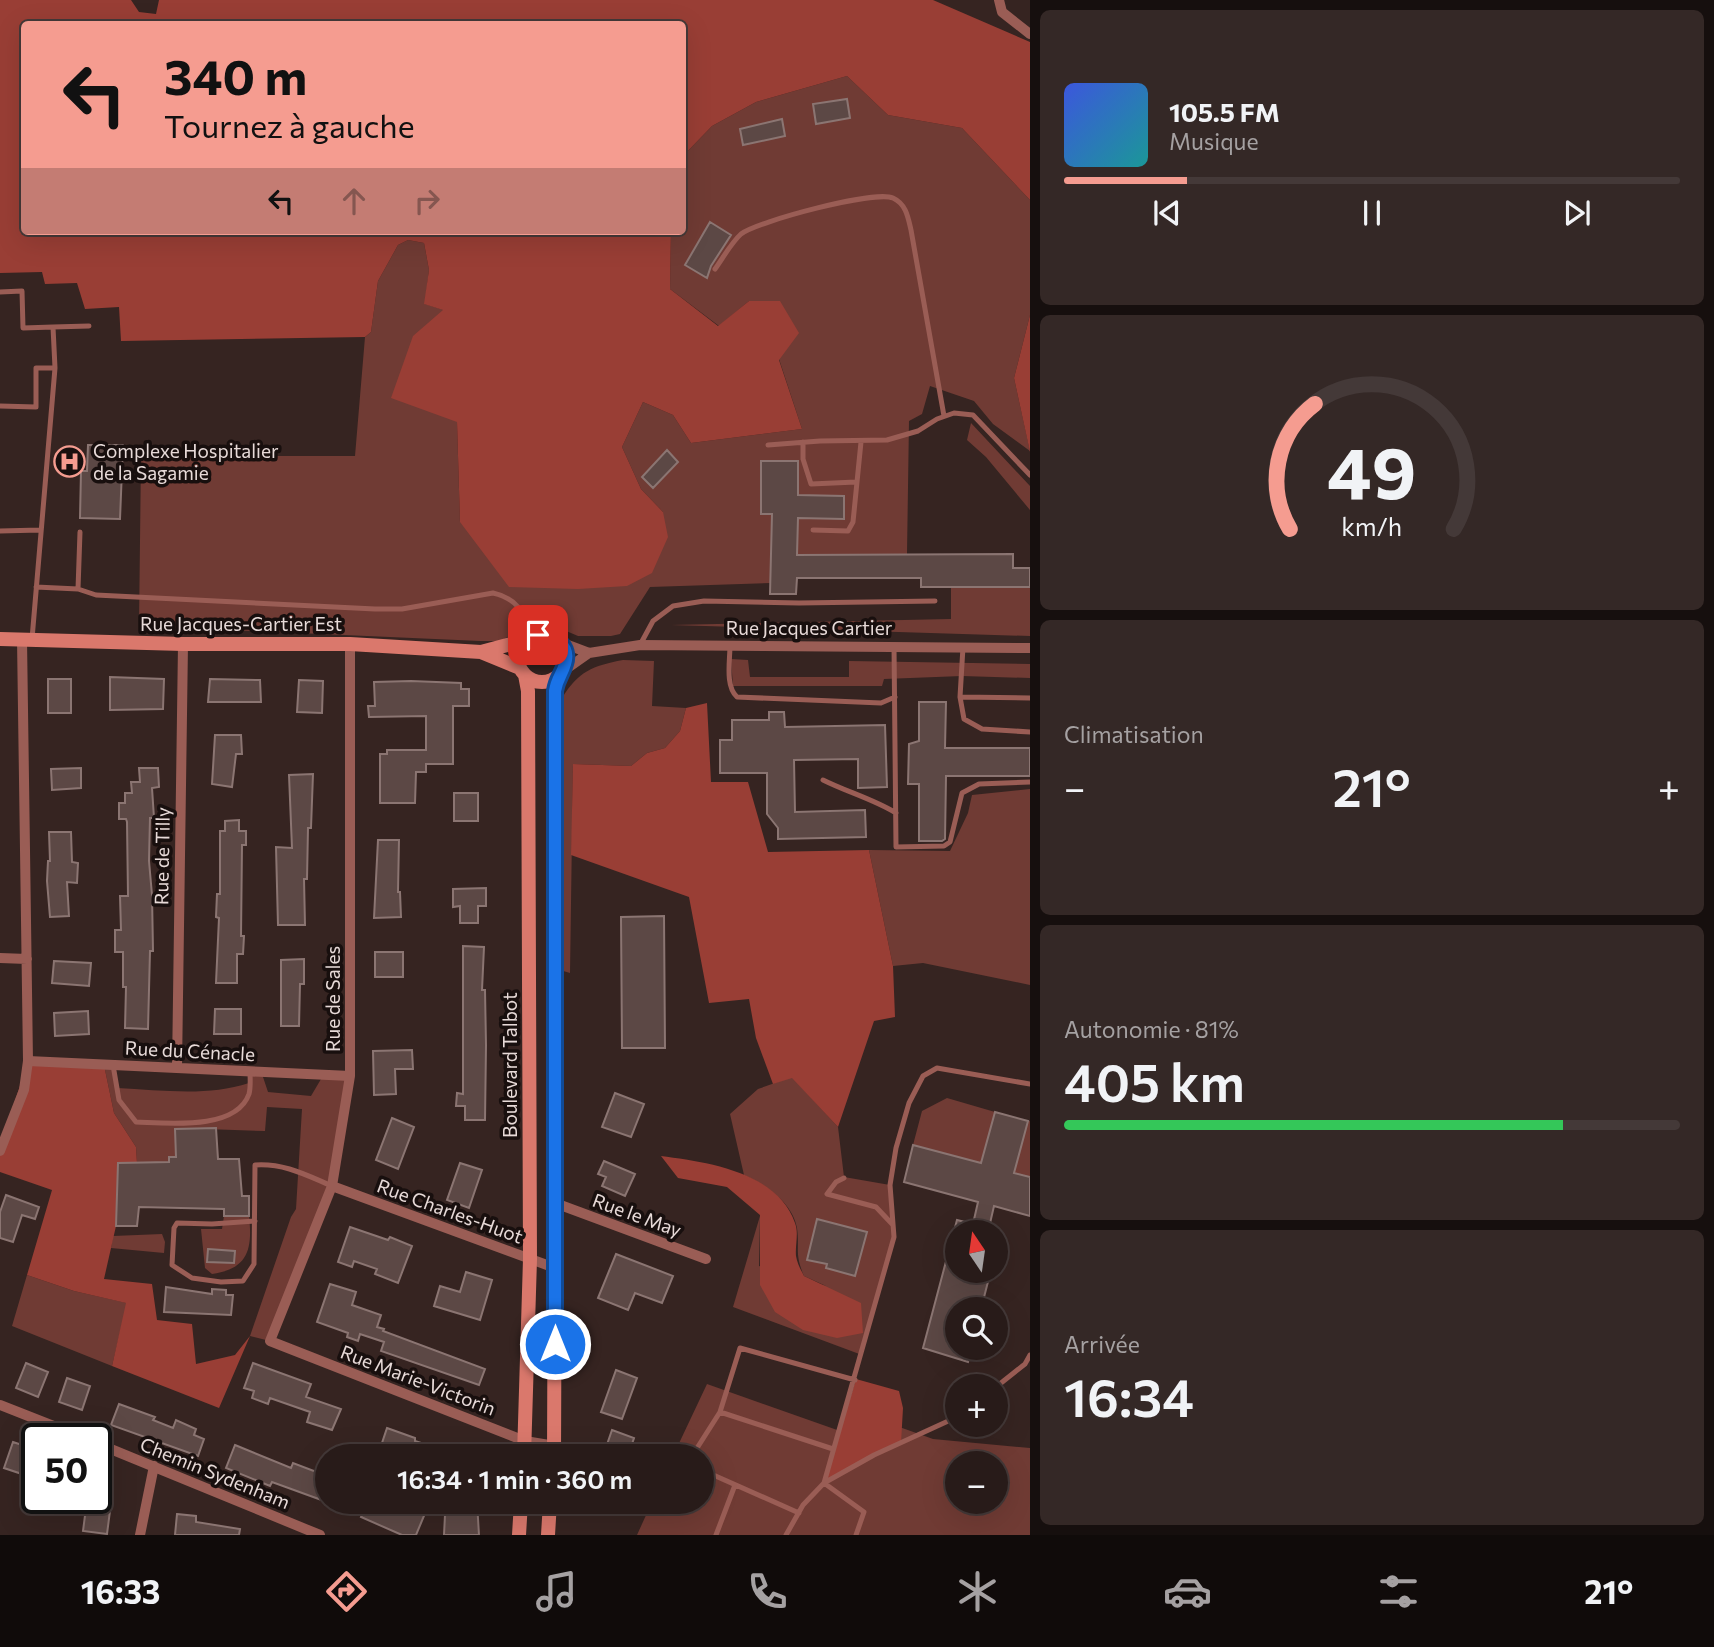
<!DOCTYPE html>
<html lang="fr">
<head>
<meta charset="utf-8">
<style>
	body { margin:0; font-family:Commissioner,sans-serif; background:#342826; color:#f1f3f6; height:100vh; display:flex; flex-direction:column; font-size:26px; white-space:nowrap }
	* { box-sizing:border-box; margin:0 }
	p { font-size:23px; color:#a5a1a2 }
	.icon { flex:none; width:38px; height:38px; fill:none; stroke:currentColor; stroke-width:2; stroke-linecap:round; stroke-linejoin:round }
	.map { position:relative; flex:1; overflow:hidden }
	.panel { display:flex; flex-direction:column; gap:10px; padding:10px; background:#160f0e; width:684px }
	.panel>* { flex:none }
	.top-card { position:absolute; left:21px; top:21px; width:665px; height:214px; border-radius:7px; box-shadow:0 7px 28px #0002,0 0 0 2px #443938; background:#f59c90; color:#111; overflow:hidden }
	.needle { width:46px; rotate:347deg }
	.buttons { position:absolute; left:945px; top:1220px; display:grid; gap:14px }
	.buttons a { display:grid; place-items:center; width:63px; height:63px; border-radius:50%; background:#281b19; box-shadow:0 7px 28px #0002,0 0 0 2px #443938; font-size:35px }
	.speed { position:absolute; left:21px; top:1423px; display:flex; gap:14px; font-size:35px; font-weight:700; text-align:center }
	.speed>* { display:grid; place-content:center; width:91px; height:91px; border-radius:50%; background:#281b19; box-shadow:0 7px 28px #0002,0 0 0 2px #443938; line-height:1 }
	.speed .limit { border:4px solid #111; border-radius:10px; background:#fff; color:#111 }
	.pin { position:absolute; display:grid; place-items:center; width:60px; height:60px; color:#fff; margin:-30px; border-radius:14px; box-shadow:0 4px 10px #0006 }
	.me { position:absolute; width:77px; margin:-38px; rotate:0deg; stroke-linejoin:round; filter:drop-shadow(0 0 5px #0008) }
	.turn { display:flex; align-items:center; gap:24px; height:147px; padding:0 28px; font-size:32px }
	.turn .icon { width:91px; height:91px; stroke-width:2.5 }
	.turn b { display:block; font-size:49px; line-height:60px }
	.lanes { display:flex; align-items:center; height:66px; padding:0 28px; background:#0003; justify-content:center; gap:35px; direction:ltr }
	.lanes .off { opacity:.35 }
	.big { font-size:52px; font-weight:600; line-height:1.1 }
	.panel .card { flex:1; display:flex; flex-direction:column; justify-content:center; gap:10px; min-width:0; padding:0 24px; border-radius:10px; background:#342826 }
	.panel .dial { align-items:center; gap:0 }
	.dial svg { height:182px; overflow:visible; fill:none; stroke:#443938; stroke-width:7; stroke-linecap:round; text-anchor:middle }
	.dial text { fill:#f1f3f6; stroke:none }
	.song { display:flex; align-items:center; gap:21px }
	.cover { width:84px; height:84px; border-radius:10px; background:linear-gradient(135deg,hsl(230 70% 55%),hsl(180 70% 35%)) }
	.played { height:7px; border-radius:4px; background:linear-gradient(90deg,#f59c90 20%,#443938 20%) }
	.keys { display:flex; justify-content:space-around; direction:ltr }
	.heat { display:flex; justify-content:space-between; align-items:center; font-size:38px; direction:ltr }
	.charge { height:10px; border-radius:5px; background:linear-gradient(90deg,#34c759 81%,#443938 0) }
	.trip { position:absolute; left:315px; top:1444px; width:399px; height:70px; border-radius:35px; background:#281b19; box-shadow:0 7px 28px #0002,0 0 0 2px #443938; font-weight:600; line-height:70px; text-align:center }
	.tabs { display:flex; height:112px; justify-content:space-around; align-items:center; background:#100b0a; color:#a5a1a2 }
	.tabs .icon { width:49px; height:49px }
	.tabs .current { color:#f59c90 }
	.tabs b { font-size:32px; color:#f1f3f6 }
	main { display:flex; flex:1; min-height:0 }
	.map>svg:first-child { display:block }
	.green { fill:#703b34; fill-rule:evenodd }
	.forest { fill:#993e35 }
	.building { fill:#5c4845; stroke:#8b7572; stroke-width:2 }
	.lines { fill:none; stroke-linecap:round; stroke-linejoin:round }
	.service { stroke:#9a5d55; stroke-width:5 }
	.minor { stroke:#9a5d55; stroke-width:10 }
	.secondary { stroke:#da786c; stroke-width:14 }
	.route-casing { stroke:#114b97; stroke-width:18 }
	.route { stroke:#1a73e8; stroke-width:12 }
	.labels { text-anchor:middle; stroke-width:7; stroke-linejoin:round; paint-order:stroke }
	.poi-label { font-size:19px; fill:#e7dad8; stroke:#180f0e; text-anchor:start }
	.street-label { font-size:19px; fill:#e7dad8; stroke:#180f0e }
</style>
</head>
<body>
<main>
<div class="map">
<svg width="1030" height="1535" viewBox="0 0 1030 1535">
	<rect width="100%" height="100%" fill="#362421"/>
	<!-- green -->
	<path class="green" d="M847,76L888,115L962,128L1030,200V315L1014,378L1030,451L993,424L974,401L930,386L922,414L909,421L907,554L797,555L799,461H762L761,514H772L771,583L650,587L620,634L611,636H578L545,622L534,623L500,641H480L139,626L141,456H355L365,337L371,332L378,281L398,245L408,240L424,243L429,270L425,304L444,310L457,422L460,522L663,512L641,489L622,447L643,402L673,415L691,443L802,429L779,359L749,301L719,326L670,289L671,231H682L683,156L712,126L756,102ZM666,451L678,462L654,488L642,477Z
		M971,423L1030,486V510L986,457L967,440Z
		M951,587H1030V636L671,625L951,619Z
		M731,659L748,660L750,677H849V661L1030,664V678L962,676L884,679L882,686H733Z
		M623,660L654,661L652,706L686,708L680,731L665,748L647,753L631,766L573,764L570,973L560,970L562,698C579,671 592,666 623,660Z
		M1030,789V985L923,963L893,966L869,850L950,851L968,813L972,795Z
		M104,1065H113L117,1088C161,1090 207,1097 249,1083L250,1071H261L268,1092L311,1096L324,1074L350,1076L332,1186L270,1341L250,1336L291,1217L296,1209L302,1109L267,1107L265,1131L176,1128V1157H169V1162L137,1163L136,1147L114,1113Z
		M792,1077L838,1127L844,1177L890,1185L894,1237L862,1355L733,1307L760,1216L759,1266L826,1286L804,1276C794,1253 800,1249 797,1228C793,1203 765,1184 744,1175L730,1114L758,1089Z
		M947,1098L995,1112L981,1163L913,1145L922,1111Z
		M1028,1121H1030V1177L1014,1173Z
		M224,1216H249C253,1251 247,1269 212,1274L205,1268L201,1229H222Z
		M162,1234L165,1242L164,1253L111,1248L113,1236Z
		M27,1275L74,1291L127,1303L112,1366L12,1326Z
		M707,1384L840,1431L849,1409L933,1439L1030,1448V1535H637L652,1502H702V1456H673ZM957,1463H996V1502H957Z"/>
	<!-- forest -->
	<path class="forest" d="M0,0H131L139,12L156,14L159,0H933L1030,42V200L962,128L888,115L847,76L756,102L712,126L683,156L682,24H24V231H671L670,289L718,326L749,301H780L799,333L779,360L802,429L691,443L673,415L643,402L622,447L641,489L663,512L668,537L652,573L627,586L578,589L509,587L460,522L457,422L391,398L413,336L443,310L424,304L429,270L424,243L408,240L398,245L378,281L371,332L365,337L121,341L119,307L85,309L77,283L45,284L42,272L0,273Z
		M1030,315V452L1014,378Z
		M707,703L711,782H748L768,852L869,850L893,966L895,1017L874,1021L838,1127L792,1078L773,1084L756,1038L749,999L709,1003L689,897L571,855L573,764L631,766L647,753L665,748L680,731L686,708Z
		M28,1061L104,1065L114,1113L136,1147L137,1163H118L116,1226L104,1279L152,1284L157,1320L192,1324L196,1364L235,1355L250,1336L219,1408L112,1366L126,1303L74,1291L27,1275L52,1190L0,1172V1147Z
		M661,1156C707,1162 778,1172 795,1223C799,1233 795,1245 796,1256C797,1263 801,1270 804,1276L861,1303L863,1333L837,1338L803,1330L775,1312L760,1285V1215L727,1187L678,1178Z
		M856,1379L899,1391L903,1408L901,1443L824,1483Z"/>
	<!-- building -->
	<path class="building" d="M847,99L850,118L816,124L813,104Z
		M782,119L785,136L743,145L740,129Z
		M710,222L731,235L711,266L707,278L685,265Z
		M88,445H123L120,519L80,518L81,471H87Z
		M667,450L678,462L653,488L642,477Z
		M761,461H798V495L844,496V519L798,518L797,555L1013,554V568H1030V587H921V578H797L796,594H770L772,514H761Z
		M110,677L164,679L163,709L110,710Z
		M48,679H71V713H48Z
		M210,679L260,680L261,702H208Z
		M299,680L323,681L322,713L297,712Z
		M411,681L461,683V689H469V706H453V764H426V772H416L415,803H380V754H387V750H426V716L369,717L368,706H375L374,682Z
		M919,702H946L945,748H1030V776H946L945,839L942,841H919V784H908L909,744L919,741Z
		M769,712H784L785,727L885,725L887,787L858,788V759L794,760L795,812L865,810L866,837L778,839V828L767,814V773H720V740H732V720H769Z
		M215,735H241L242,754H236L232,787L212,784Z
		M81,768V788L52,790L51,769Z
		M139,768H158L159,787L152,788L154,818H150L149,861L152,895L153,951H150L148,1029L125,1028L126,987H123V952H115V930H121L120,896H128L127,822L126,819H119V803H125V793H132L131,782H140Z
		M313,774L311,828H308L307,879H304L305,925H278L276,847L292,848L289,775Z
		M454,793H478V821H454Z
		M239,820V831H246V845H242L241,936H244L243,954H237V983H216L219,918L216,917L217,894H220V831H225V821Z
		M49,832H71L72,862L78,863L77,883L67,882L69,916L50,917L47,881L48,861H50Z
		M378,840H399L398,892H400L401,917L374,918Z
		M486,888V906H478V923H460V906L453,907V889Z
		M664,916L665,1048H622L621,917Z
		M463,946L484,947L482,990H485L486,1045L485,1120H465V1106H456L457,1093L463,1094Z
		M375,952H403V977H375Z
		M304,959V984H300L299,1026H281V960Z
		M54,961L91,963L89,986L52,983Z
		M215,1009H241V1034H214Z
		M88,1011L89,1034L55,1036L54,1013Z
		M412,1050L413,1069H395L396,1094L374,1095L373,1051Z
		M615,1093L644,1104L631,1137L602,1127Z
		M995,1112L1028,1121L1014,1173L1030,1177V1216L994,1206L988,1232H957V1270H991L981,1309H957V1348H971L968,1362L923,1348L957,1220L973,1224L978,1202L904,1182L913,1145L981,1163Z
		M392,1118L414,1127L398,1169L376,1160Z
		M216,1128L218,1159H239L242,1196H249V1216H224V1209L139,1207L137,1226H116L118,1163L169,1162V1157H176L175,1129Z
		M604,1161L635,1174L625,1196L602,1186L606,1177L598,1174Z
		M460,1163L482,1170L469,1208L447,1200Z
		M6,1195L39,1207L35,1219L22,1215L13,1242L0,1238V1212Z
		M817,1219L867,1232L855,1276L826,1268L827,1264L807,1260Z
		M350,1227L388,1240L390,1237L412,1246L398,1283L375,1274L377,1269L354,1261L352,1267L338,1262Z
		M208,1249L235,1251L234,1263L207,1262Z
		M616,1254L673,1276L662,1303L635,1293L628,1310L598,1298Z
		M466,1272L492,1280L480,1320L434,1306L440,1286L460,1292Z
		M330,1284L356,1292L352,1305L381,1315L377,1327L384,1329L383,1331L485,1369L479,1385L381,1351L384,1342L360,1334L358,1341L347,1337L348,1333L317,1322Z
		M166,1287L212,1294V1289L226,1290V1295H233L231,1315L164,1312Z
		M26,1363L48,1372L38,1397L16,1388Z
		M253,1363L311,1384L306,1397L341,1409L332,1430L307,1422L310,1412L270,1398L268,1404L252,1398L254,1391L244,1388Z
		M616,1370L637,1378L622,1419L601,1412Z
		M67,1378L90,1386L82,1410L59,1402Z
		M119,1404L155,1417L153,1420L173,1428L176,1420L196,1429L194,1435L204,1439L198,1456L111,1425Z
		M387,1428L415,1438V1441L455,1454V1456H400L380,1449Z
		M612,1430L634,1438L628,1456H603Z
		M13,1442L37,1450V1479L4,1468Z
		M235,1445L291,1468L293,1463L327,1476V1502L272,1482L270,1486L226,1468Z
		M87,1500L111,1503L107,1534L83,1531Z
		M333,1502H384L401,1508L403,1502L426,1511L416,1535H402L361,1517L362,1515Z
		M449,1502H477L479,1535H444L445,1515Z
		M177,1514L196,1516V1522L240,1529L239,1535H175Z"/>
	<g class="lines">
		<!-- service -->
		<path class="service" d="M715,269C723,258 731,243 741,234C758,221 875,190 893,198C906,204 908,217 911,230L944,416
			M0,292L22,291L23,328L53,327L55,368H36V407L0,406
			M53,327L89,326
			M803,442V459L811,484L856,482
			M768,445L820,441L887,440L918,431L937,419L954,413L973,415L1030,475
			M813,530L848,531L853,522L861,442
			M0,531L40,530
			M36,587L78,589L80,532
			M78,589L96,595L375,609H402L493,593C519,599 524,614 533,636
			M32,639L55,368
			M640,645L653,621L673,606L704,601L799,603L935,601
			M730,645C730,661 725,686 737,697L881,703L895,697
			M894,646L896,847L944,846L950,842L962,793L979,784L1030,782
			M963,647L960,697L964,719L982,729L1030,732
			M960,697L1030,698
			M823,780C847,792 873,799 896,813
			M113,1065L119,1100L136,1122C167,1123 236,1131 249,1094C251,1087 250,1078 250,1071
			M844,1178L836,1182L827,1194L876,1207L893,1225
			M255,1221L212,1224L177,1223L174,1228L172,1265L192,1278L221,1282L243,1281L254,1264L255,1165C284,1163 306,1175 332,1186
			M996,1387L1025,1364L1030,1355
			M720,1412L740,1348L855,1380
			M692,1456L720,1412L833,1449
			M702,1470L799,1513
			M716,1535L735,1485
			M786,1535L803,1505L824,1483L874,1455L957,1417
			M856,1535L864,1512L824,1483L894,1237L890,1185L896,1148L909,1103L923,1076L937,1068L1030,1084"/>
		<!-- minor -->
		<path class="minor" d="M999,0L1002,12L1030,34
			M560,642L589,653
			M350,644V1076L332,1186L270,1341L525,1441L555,1446
			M562,672L589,653L640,645L1030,648
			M0,958L27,959
			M28,1061L350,1076
			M177,1068L183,644
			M0,1151L24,1090L28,1061L22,639
			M332,1186L555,1268
			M555,1203L706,1259
			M0,1405L84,1438
			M96,1443L320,1535
			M140,1535L154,1466"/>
		<!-- secondary -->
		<path class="secondary" d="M518 658a24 24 0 1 1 48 0a24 24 0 1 1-48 0Z
			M0,639L183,644H350L481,652L520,668
			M481,652L526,640
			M524,1456L530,1259L528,691L525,675
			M554,1456L557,677
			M519,1535L521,1502
			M548,1535L550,1502"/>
	</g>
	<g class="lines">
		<defs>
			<path id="route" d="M538,635C554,634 571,646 565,664C562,675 557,678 555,691V1344"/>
		</defs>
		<!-- route casing -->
		<use href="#route" class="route-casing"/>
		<!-- route -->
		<use href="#route" class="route"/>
	</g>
	<!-- icons -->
	<defs>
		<symbol id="hospital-ring" viewBox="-11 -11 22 22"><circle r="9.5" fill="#180f0e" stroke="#f59c90" stroke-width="1.5"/><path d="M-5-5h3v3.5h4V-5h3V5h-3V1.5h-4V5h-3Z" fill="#f59c90"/></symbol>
	</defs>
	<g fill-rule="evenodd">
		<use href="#hospital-ring" x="52" y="444" width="35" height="35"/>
	</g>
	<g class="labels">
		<!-- poi labels -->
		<g class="poi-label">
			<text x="93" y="458">Complexe Hospitalier<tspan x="93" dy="22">de la Sagamie</tspan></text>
		</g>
		<!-- street labels -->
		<g class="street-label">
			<text x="241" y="631">Rue Jacques-Cartier Est</text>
			<text x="809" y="635">Rue Jacques Cartier</text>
			<text transform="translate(162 856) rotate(-89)" y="7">Rue de Tilly</text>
			<text transform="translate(333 999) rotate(-90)" y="7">Rue de Sales</text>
			<text transform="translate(190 1051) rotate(3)" y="7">Rue du Cénacle</text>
			<text transform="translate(510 1065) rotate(-90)" y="7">Boulevard Talbot</text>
			<text transform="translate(450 1211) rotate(20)" y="7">Rue Charles-Huot</text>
			<text transform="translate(637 1215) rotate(20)" y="7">Rue le May</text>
			<text transform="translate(418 1380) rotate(21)" y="7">Rue Marie-Victorin</text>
			<text transform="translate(215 1473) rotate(22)" y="7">Chemin Sydenham</text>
		</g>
	</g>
</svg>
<div class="buttons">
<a><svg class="needle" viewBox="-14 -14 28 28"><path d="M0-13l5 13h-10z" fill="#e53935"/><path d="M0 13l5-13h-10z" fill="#a5a1a2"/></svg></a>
<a><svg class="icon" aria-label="search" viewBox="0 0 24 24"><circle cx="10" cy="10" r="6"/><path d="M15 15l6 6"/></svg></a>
<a>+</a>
<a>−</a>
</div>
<div class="speed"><div class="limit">50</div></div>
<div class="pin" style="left:538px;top:635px;background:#d93025"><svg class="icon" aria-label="arrive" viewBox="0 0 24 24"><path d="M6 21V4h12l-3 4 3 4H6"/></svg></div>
<svg class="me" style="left:555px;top:1344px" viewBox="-20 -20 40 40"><circle r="17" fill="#1a73e8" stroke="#fff" stroke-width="3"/><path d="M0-11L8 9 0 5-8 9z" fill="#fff"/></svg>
<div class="trip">16:34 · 1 min · 360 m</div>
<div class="top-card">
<div class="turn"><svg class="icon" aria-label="left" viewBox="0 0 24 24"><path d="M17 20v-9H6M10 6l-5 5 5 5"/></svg><div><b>340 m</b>Tournez à gauche</div></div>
<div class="lanes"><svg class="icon" aria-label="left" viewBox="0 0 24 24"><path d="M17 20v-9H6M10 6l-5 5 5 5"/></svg><svg class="icon off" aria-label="ahead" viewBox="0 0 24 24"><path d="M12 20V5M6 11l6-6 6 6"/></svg><svg class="icon off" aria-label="right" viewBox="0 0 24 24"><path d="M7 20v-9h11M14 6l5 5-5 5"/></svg></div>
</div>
</div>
<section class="panel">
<div class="card">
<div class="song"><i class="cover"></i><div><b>105.5 FM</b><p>Musique</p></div></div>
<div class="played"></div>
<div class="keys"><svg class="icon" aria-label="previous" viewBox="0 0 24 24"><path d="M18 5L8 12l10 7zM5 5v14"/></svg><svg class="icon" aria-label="pause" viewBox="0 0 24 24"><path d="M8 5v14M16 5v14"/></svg><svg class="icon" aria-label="next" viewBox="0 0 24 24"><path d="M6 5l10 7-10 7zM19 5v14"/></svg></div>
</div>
<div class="card dial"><svg viewBox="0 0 100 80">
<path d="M14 69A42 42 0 1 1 86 69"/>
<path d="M14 69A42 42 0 0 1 25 14" stroke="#f59c90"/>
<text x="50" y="56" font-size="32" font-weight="700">49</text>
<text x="50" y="72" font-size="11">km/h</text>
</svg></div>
<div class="card"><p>Climatisation</p>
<div class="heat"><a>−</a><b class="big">21°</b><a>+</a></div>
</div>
<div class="card"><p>Autonomie · 81%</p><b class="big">405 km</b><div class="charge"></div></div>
<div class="card"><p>Arrivée</p><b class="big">16:34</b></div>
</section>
</main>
<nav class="tabs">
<b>16:33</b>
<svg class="icon current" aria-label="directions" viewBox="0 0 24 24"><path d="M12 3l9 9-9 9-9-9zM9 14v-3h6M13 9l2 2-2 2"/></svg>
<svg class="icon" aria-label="music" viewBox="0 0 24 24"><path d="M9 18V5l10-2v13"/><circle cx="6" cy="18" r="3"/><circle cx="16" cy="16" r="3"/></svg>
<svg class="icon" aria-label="phone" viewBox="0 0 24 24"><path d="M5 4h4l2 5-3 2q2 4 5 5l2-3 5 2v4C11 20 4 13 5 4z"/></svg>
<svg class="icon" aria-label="climate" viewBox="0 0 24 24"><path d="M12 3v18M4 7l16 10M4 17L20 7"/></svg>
<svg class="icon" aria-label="car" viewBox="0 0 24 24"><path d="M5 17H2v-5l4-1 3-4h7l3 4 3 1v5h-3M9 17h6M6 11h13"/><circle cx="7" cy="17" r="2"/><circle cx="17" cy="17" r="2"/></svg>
<svg class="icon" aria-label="filters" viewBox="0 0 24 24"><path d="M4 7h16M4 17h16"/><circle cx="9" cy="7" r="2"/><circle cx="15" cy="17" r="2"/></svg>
<b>21°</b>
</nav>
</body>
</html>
